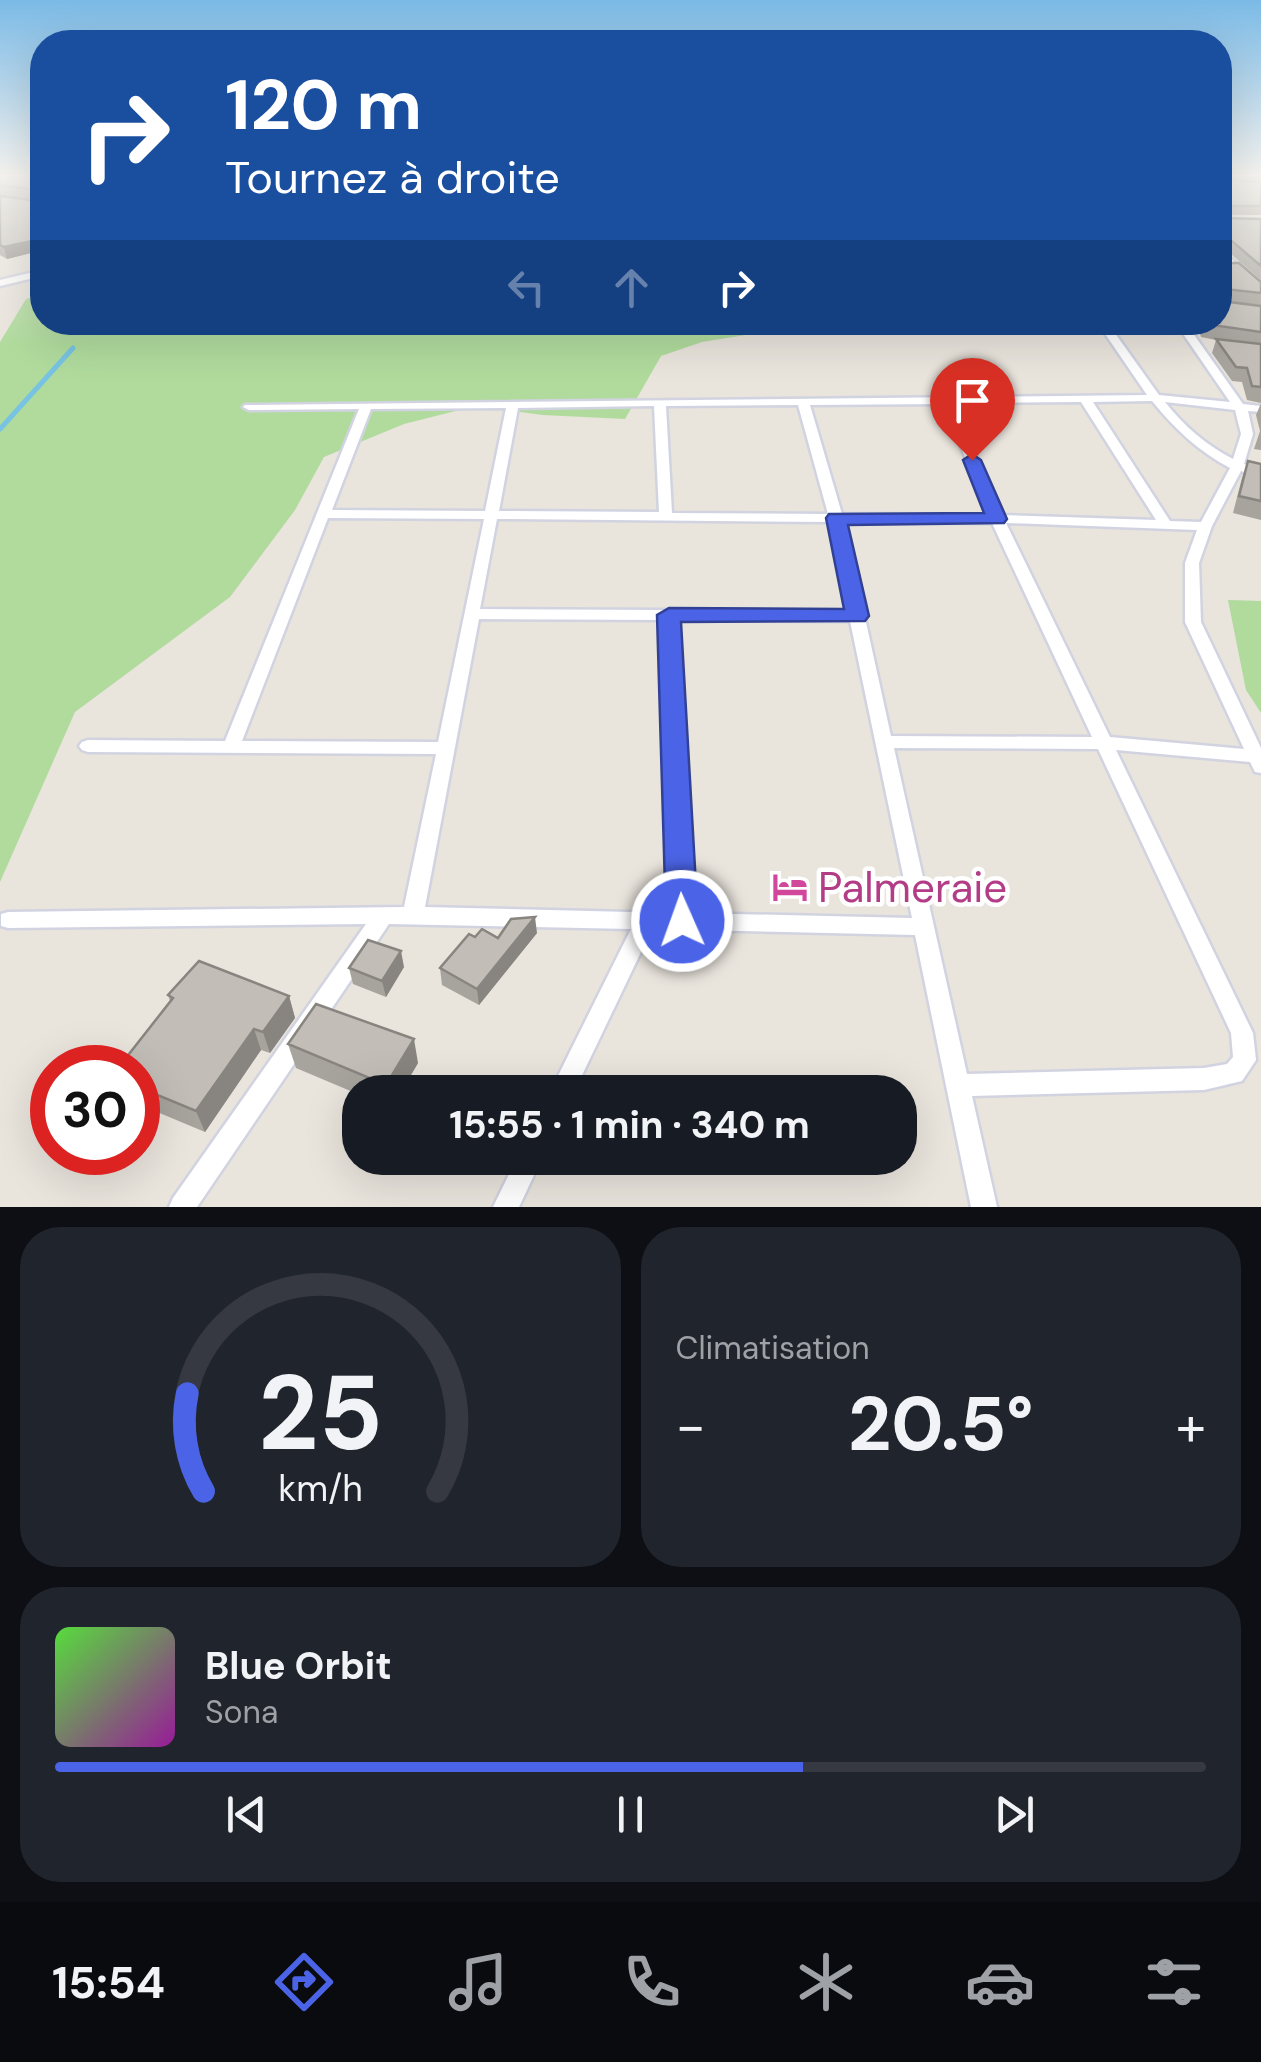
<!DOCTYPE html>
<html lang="fr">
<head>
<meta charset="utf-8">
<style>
	body { margin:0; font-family:"DM Sans",sans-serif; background:#20242c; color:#f1f3f6; height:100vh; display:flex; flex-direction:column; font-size:38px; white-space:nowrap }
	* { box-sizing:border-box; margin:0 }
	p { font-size:32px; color:#9ea1a6 }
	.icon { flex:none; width:55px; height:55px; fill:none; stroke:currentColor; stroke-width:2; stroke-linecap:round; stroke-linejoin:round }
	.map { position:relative; height:1207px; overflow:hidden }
	.panel { display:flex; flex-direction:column; gap:20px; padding:20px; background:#0d0f14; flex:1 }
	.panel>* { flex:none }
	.banner { position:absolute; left:30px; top:30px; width:1202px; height:305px; border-radius:40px; box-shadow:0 10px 40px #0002; background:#1a4fa0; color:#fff; overflow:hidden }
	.speed { position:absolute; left:30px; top:1045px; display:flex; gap:20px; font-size:50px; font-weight:700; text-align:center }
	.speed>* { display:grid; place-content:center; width:130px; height:130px; border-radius:50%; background:#171b24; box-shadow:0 10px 40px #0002; line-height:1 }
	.speed .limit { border:15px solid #d22; background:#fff; color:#111 }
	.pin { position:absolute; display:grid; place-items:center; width:85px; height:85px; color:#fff; margin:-102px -42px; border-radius:50% 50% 50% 0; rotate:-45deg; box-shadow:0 0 10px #0007 }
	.pin .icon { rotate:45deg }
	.me { position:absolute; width:110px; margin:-55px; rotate:358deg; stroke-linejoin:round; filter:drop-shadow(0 0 8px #0008) }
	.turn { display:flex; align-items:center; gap:35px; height:210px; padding:0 30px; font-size:45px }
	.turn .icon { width:130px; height:130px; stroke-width:2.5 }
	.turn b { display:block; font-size:70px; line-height:85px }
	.lanes { display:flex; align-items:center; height:95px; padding:0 30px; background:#0003; justify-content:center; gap:50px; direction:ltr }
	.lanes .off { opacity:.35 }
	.big { font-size:75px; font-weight:700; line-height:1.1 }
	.panel .card { flex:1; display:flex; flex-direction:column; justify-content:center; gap:15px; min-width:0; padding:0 35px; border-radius:40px; background:#20242c }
	.panel .dial { align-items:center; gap:0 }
	.dial svg { height:260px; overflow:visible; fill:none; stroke:#363941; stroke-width:7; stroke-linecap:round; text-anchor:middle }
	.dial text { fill:#f1f3f6; stroke:none }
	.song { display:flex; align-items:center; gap:30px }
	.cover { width:120px; height:120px; border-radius:15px; background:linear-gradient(135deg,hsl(110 70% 55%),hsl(300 70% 35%)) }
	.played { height:10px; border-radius:5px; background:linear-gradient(90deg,#4b64e7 65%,#363941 65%) }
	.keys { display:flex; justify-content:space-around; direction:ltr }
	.heat { display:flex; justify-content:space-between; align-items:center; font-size:55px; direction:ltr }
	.panel .tiles { flex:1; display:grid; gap:20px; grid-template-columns:1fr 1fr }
	.card:last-child { grid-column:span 2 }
	.trip { position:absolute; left:342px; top:1075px; width:575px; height:100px; border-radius:40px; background:#171b24; box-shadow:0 10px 40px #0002; font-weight:700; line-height:100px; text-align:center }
	.tab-bar { display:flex; height:160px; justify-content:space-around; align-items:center; background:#090b0e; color:#9ea1a6 }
	.tab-bar .icon { width:70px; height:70px }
	.tab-bar .active { color:#4b64e7 }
	.tab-bar b { font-size:45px; color:#f1f3f6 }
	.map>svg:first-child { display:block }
	.green { fill:#b0db9d }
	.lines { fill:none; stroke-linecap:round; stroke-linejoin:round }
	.stream { stroke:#78c3e2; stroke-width:5 }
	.minor-casing { stroke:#d1d3e0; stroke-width:5 }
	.minor { fill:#fff; fill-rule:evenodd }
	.wall { fill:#a7a39d }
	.shaded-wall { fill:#888580 }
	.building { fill:#c2beb7; stroke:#888580; stroke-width:2.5 }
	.route { fill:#4b64e7; stroke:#314196; stroke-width:2.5 }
	.labels { text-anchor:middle; stroke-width:9; stroke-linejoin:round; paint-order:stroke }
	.near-hotel-label { font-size:42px; fill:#b23c85; stroke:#fff; text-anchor:start }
</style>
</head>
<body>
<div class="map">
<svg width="1261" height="1207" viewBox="0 0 1261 1207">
	<rect width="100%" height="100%" fill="#e9e4dc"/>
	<!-- green -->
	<path class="green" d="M42,294V322L801,323L794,327L702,342L661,356L625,419L543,415L475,406L404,424L324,457L295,510L230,597L75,712L0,882V342L26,299Z
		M1228,600L1261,601V713L1246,690Z"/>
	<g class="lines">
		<!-- stream -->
		<path class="stream" d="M0,429L73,348"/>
		<defs>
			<path id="minor" d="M1220,249L1261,285V293L1220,257Z
				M42,270V276L0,286V280Z
				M1097,322H1107L1159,395L1230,402L1175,322H1185L1243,404L1261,406V412L1248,411L1253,434L1244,464L1261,469V477L1241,471L1212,526L1199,563L1201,622L1261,748V773L1255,772L1250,762L1116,750L1253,1033L1256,1060L1242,1081L1204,1090L972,1096L997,1207H971L915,935L652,929L574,1092H550L631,929L389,924L197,1207H169L173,1198L366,924L8,928L1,926V914L8,912L404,907L436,754L88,752L82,750L79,746L82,742L88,740L225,741L359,409L249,410L243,407L245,405L1147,395ZM1152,401C1175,429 1198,451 1230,468L1201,522L1170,521L1093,402ZM1081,402L1156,520L1002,515L954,403ZM1165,402L1235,410L1241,434L1233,459C1206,445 1184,426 1165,402ZM943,404L989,515L842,514L810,405ZM798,405L828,514L672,513L666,406ZM654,406L659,512L499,511L518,408ZM506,408L485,511L332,510L371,409ZM328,518L484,519L438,742L242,741ZM497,519L830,522L848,611L480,609ZM844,522L992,523L1092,737L891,736ZM1006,523L1197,530L1185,563V622L1244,749L1110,737ZM479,619L662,620L671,913L425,907ZM677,620L850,621L912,918L692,913ZM894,748L1098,749L1231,1033L1233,1057L1227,1064L1204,1068L967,1074Z
				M517,1158H542L519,1207H493Z"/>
		</defs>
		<!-- minor casing -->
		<use href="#minor" class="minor-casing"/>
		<!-- minor -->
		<use href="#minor" class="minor"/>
	</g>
	<!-- wall -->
	<path class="wall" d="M0,176H42V254L39,251L7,259L0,255Z
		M1220,176H1261V180H1220L1261,182V215H1221L1220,218L1261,219V280L1222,246H1220Z
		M1220,263L1261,282V450L1254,449L1260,431L1256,415L1261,403L1247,400L1242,382L1232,381L1212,353L1216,340L1201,337L1197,323L1194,322H1220Z
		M1248,461L1261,464V520L1233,513L1242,478Z
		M537,933L479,1005L442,985L440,968L475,937L498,938Z
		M404,967L386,997L353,984L349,968Z
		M168,995L289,996L295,1018L270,1053L261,1050L205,1132L138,1104V1068L170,1001Z
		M288,1044L418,1063L401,1092H360V1095L296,1068Z"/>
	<!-- shaded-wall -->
	<path class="shaded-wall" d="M36,240L39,251L7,259L4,247Z
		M535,917L537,933L479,1005L477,989Z
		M401,951L404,967L386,997L382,981Z
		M289,996L295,1018L270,1053L263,1032Z
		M254,1029L261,1050L205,1132L196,1111Z
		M414,1039L418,1063L401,1092H388L386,1085Z"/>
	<!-- building -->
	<path class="building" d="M0,176H42V197L39,190L0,185Z
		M1220,176V180L1261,182V206H1223L1220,218L1261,219V266L1226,236H1220V241Z
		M0,196L38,201L42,197V245L36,240L4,247L0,245Z
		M1220,263H1239L1261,282V293L1225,289L1220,293L1222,301L1261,306V332L1205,324V322H1220Z
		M1216,339L1261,344V387L1252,386L1247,368L1236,367Z
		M1248,461L1261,464V501L1239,496Z
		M535,917L477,989L440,968L469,934L475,937L482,929L498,938L511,919Z
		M368,940L401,951L382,981L349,968Z
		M199,961L289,996L263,1032L254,1029L196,1111L138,1087V1068H118L173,998L168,995Z
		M316,1004L414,1039L386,1085L288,1044Z"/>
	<!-- sky -->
	<linearGradient id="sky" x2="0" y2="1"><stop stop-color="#7bbae6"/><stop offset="0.51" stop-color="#f5f3ef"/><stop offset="1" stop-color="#f5f3ef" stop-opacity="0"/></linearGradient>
	<rect width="1261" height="345" fill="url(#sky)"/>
	<!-- route -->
	<path class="route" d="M972,454L981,460L1007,519L1004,523L848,525L869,616L865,621L681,622L698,921L693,930L682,934L671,930L666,921L657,615L669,608L844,609L826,518L829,514L984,513L963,460Z"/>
	<!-- icons -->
	<defs>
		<symbol id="hotel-bare" viewBox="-9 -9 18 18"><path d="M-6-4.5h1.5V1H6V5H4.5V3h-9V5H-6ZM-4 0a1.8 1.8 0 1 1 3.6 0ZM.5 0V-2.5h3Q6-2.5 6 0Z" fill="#d1479c" stroke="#fff" stroke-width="2.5" paint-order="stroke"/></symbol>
	</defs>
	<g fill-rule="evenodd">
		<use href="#hotel-bare" x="765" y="862" width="50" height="50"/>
	</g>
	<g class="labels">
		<!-- near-hotel labels -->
		<g class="near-hotel-label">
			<text x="818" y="902">Palmeraie</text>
		</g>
	</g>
</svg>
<div class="speed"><div class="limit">30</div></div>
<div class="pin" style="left:972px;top:460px;background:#d93025"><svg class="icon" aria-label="arrive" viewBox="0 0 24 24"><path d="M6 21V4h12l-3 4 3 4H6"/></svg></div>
<svg class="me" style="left:682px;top:921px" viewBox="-20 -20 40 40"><circle r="17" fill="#4b64e7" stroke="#fff" stroke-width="3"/><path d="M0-11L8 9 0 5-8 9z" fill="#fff"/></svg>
<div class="trip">15:55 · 1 min · 340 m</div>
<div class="banner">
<div class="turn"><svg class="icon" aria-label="right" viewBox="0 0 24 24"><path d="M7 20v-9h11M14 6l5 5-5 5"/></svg><div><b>120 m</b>Tournez à droite</div></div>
<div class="lanes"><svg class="icon off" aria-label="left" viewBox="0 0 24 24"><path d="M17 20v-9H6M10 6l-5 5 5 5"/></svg><svg class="icon off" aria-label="ahead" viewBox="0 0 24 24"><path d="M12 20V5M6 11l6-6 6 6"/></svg><svg class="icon" aria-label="right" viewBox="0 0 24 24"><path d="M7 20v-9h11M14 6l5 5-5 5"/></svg></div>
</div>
</div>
<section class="panel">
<div class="tiles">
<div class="card dial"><svg viewBox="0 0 100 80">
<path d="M14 69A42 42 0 1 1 86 69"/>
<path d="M14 69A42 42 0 0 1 9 39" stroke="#4b64e7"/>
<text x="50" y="56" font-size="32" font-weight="700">25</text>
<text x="50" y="72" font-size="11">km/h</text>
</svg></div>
<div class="card"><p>Climatisation</p>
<div class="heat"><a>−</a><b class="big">20.5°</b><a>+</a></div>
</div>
<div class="card">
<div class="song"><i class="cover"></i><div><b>Blue Orbit</b><p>Sona</p></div></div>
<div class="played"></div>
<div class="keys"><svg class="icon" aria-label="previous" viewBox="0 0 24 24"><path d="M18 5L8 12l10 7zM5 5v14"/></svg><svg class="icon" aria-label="pause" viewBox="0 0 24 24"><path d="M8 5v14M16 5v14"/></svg><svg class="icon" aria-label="next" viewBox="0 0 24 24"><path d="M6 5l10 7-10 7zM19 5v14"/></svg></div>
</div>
</div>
</section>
<nav class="tab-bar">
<b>15:54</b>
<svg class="icon active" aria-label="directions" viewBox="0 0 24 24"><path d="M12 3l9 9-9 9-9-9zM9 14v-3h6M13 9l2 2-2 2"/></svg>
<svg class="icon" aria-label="music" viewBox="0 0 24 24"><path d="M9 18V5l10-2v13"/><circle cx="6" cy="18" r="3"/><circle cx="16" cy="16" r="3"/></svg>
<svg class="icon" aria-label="phone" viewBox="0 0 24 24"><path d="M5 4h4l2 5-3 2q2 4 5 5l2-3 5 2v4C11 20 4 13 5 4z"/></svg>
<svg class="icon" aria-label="climate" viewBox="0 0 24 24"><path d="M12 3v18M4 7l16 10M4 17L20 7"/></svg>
<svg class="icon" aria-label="car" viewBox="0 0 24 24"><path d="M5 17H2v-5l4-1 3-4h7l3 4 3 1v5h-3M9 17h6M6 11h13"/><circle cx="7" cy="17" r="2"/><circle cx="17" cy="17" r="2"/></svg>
<svg class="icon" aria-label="filters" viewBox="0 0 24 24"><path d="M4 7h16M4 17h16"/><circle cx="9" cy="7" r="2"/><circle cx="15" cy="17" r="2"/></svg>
</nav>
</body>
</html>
